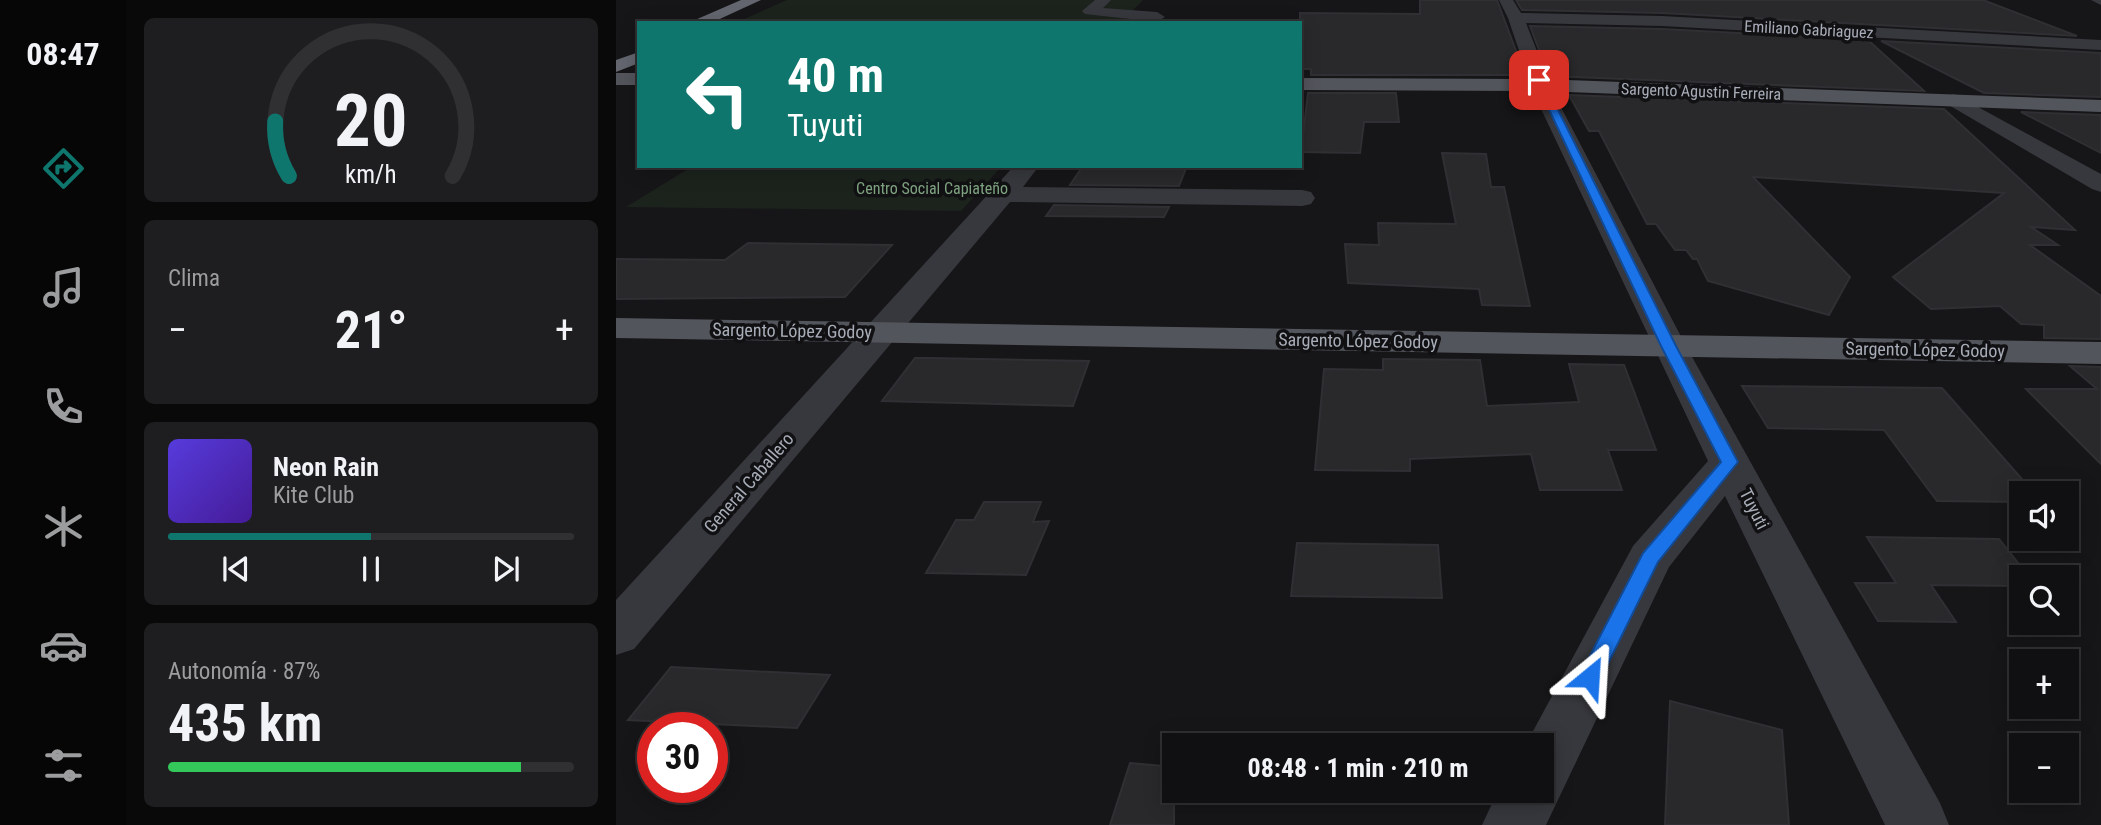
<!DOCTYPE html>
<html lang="es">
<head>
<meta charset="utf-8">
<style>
	body { margin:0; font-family:"Roboto Condensed",sans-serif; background:#1e1e20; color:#f1f3f6; height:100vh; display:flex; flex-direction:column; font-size:26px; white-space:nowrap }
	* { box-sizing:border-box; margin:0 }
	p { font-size:23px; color:#9c9d9f }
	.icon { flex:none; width:38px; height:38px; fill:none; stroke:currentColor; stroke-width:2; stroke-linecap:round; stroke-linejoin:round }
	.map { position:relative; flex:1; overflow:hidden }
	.drawer { display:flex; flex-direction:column; gap:18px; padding:18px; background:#09090a; width:490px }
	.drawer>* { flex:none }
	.top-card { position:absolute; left:21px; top:21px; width:665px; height:147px; border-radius:0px; box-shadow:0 4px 18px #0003,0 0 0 2px #303032; background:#0f766e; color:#fff; overflow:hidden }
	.buttons { position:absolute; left:1393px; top:481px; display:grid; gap:14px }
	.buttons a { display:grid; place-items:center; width:70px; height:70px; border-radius:0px; background:#101012; box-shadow:0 4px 18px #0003,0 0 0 2px #303032; font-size:35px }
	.speed { position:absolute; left:21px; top:712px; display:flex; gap:14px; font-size:35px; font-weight:700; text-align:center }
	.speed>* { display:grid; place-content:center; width:91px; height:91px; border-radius:50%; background:#101012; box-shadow:0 4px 18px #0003,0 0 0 2px #303032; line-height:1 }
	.speed .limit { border:10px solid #d22; background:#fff; color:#111 }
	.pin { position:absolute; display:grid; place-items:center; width:60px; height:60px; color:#fff; margin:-30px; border-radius:14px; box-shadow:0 4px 10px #0006 }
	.me { position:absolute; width:77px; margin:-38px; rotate:27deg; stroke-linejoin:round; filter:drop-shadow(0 0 5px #0008) }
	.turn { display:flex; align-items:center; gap:24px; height:147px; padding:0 35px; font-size:32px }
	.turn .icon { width:91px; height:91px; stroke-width:2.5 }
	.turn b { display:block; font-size:49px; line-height:60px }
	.big { font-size:52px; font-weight:700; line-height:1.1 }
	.drawer .tile { flex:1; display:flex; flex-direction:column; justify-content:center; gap:10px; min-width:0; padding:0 24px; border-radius:10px; background:#1e1e20 }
	.drawer .dial { align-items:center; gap:0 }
	.dial svg { height:182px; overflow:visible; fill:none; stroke:#303032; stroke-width:7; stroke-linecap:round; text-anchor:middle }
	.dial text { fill:#f1f3f6; stroke:none }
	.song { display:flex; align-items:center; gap:21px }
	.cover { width:84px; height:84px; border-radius:10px; background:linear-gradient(135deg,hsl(250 70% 55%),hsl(260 70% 35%)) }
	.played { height:7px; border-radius:4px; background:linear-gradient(90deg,#0f766e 50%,#303032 50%) }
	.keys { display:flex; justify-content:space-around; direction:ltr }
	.heat { display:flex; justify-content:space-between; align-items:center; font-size:38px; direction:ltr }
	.charge { height:10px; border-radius:5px; background:linear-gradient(90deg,#34c759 87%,#303032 0) }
	.trip { position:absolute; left:546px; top:733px; width:392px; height:70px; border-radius:0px; background:#101012; box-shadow:0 4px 18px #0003,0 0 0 2px #303032; font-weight:700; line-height:70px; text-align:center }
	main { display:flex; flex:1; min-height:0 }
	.tab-bar { display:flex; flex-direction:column; width:126px; justify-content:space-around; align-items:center; background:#060607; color:#9c9d9f }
	.tab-bar .icon { width:49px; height:49px }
	.tab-bar .current { color:#0f766e }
	.tab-bar b { font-size:32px; color:#f1f3f6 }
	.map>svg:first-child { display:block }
	.green { fill:#1c231d }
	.building { fill:#29292c; stroke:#303034; stroke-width:2 }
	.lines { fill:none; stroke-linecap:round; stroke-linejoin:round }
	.minor { fill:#37383d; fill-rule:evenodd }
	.major { fill:#53555c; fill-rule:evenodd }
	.highway { fill:#63666e; fill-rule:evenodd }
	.route { fill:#1a73e8; stroke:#114b97; stroke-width:2 }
	.labels { text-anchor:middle; stroke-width:7; stroke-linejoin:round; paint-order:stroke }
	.far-street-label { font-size:16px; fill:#a8adb8; stroke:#111113 }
	.far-park-label { font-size:16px; fill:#7fa381; stroke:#111113 }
	.street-label { font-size:18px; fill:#a8adb8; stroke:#111113 }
</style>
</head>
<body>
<main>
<nav class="tab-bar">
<b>08:47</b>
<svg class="icon current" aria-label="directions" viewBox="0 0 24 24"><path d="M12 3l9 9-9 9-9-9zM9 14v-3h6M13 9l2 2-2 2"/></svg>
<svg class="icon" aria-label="music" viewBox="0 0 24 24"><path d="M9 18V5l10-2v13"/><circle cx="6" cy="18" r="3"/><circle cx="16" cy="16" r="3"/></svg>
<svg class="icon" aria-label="phone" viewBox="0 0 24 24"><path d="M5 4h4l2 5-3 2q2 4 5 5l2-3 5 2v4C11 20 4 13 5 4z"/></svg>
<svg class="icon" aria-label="climate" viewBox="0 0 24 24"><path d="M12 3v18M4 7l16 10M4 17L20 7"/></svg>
<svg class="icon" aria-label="car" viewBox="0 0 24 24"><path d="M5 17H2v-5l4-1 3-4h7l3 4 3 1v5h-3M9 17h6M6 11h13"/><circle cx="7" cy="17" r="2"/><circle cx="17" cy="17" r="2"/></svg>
<svg class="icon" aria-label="filters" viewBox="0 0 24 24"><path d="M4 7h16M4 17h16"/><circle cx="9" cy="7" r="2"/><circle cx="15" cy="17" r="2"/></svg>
</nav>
<section class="drawer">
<div class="tile dial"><svg viewBox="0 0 100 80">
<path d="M14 69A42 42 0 1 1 86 69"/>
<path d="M14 69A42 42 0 0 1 8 45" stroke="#0f766e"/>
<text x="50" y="56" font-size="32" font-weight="700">20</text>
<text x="50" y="72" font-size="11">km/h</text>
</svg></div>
<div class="tile"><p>Clima</p>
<div class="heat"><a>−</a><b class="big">21°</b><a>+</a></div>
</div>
<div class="tile">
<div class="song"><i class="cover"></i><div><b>Neon Rain</b><p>Kite Club</p></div></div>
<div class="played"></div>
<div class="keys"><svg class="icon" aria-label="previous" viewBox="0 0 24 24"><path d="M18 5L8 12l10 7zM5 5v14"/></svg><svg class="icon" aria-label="pause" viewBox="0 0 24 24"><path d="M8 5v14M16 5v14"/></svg><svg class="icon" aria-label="next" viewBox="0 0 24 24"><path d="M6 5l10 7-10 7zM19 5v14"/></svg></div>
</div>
<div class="tile"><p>Autonomía · 87%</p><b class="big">435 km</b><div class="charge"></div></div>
</section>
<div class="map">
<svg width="1485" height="825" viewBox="0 0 1485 825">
	<rect width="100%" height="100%" fill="#161618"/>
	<!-- green -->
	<path class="green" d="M171,0H527L504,23H119Z
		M77,166H386L345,211L10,207Z"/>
	<!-- building -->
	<path class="building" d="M804,0H881L909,75H695V69H684V13L804,14Z
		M900,0H1367L1461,36L1046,13L906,10Z
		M914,26L1046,29L1252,40L1308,91L933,76Z
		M1265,41L1485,53V97L1368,93Z
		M692,93H780L783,122H748L744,153L685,152Z
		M953,95L1328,109L1459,230L1415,227L1442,245H1414L1485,296V339L1428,338V325L1405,324L1384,306L1315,309L1277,277L1388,193L1137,177L1234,277L1213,315L1092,281L1081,259H1077L1070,250H1059L1040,224H1031L983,131H973Z
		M1405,112L1485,115V153Z
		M826,153L870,154L875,187H888L914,306L866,305L863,289L732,283L729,244L763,245L762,223L840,224Z
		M467,166H571L563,186L454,185Z
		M438,205L553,207L548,217L430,216Z
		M132,243L276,245L229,297L0,299V259L109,260Z
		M299,358H313L473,361L457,406L266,401Z
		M767,359L864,360L871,406L963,402L953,364L1008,365L1040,450H992L1006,490H924L915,454L794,459V471L699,470L708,369L767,370Z
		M1454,366L1485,367V464L1410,389H1481Z
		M1126,386L1326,388L1419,494H1405V502L1321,501L1268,430L1152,428Z
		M368,502H425L417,522L433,521L410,575L310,573L340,520H358Z
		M1251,537L1383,539L1414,578H1405V586L1315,585L1340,622L1262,621L1239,583H1280Z
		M681,543L822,545L826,598L675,596Z
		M55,667L214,675L181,728L12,720Z
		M1054,701L1166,730L1173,825H1049Z
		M514,763L558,767V825H494Z"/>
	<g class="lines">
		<!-- minor -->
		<path class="minor" d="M479,0H495L487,8L541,12L549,17L541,22L469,14L466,11Z
			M883,0H897L905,13L1046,16L1485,40V50L1046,26L910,23L937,92L1070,346L1324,803L1333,825H1269L1109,496L1053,567L930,825H866L882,791H926V746H909L1017,546L1092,461L917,92L892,18Z
			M1475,0H1485V5Z
			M1338,94L1485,174V192L1476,189L1331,104L1328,100L1331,96Z
			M398,166H423L407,187L686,190L695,192L699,198L695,204L686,206L394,202L18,649L0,655V600Z"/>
		<!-- major -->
		<path class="major" d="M0,73H23V85H0Z
			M684,78L925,79L1485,100V112L925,91L684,90Z
			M0,318L1485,342V364L0,338Z"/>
		<!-- highway -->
		<path class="highway" d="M125,0H145L95,23H72Z
			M23,52V63L0,72V60Z"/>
	</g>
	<!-- route -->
	<path class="route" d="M923,77L927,80L1060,346L1122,462L1042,562L982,684L974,686L966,684L963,677L1027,553L1105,462L1045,346L919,80Z"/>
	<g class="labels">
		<!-- far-street labels -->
		<g class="far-street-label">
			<text transform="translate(1193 29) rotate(3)" y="6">Emiliano Gabriaguez</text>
			<text transform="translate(1085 91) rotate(2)" y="6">Sargento Agustin Ferreira</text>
		</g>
		<!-- far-park labels -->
		<g class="far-park-label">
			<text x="316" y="194">Centro Social Capiateño</text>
		</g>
		<!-- street labels -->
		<g class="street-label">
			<text transform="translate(176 331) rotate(1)" y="6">Sargento López Godoy</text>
			<text transform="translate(742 341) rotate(1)" y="6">Sargento López Godoy</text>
			<text transform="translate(1309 350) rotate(1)" y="6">Sargento López Godoy</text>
			<text transform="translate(133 483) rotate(-49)" y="6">General Caballero</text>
			<text transform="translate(1138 509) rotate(63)" y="6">Tuyuti</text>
		</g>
	</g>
</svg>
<div class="buttons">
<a><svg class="icon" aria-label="sound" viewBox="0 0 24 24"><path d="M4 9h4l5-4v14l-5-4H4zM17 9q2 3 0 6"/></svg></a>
<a><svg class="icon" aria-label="search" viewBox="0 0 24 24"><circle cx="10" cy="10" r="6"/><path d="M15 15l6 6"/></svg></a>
<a>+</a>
<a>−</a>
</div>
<div class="speed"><div class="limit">30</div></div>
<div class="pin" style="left:923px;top:80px;background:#d93025"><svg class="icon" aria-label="arrive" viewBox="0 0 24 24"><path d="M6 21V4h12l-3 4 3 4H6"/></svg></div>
<svg class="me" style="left:974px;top:677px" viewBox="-20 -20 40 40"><path d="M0-17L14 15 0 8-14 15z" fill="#1a73e8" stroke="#fff" stroke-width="4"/></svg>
<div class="trip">08:48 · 1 min · 210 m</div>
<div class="top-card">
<div class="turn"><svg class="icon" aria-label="left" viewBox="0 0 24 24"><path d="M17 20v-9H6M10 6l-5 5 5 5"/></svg><div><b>40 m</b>Tuyuti</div></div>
</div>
</div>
</main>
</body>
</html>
